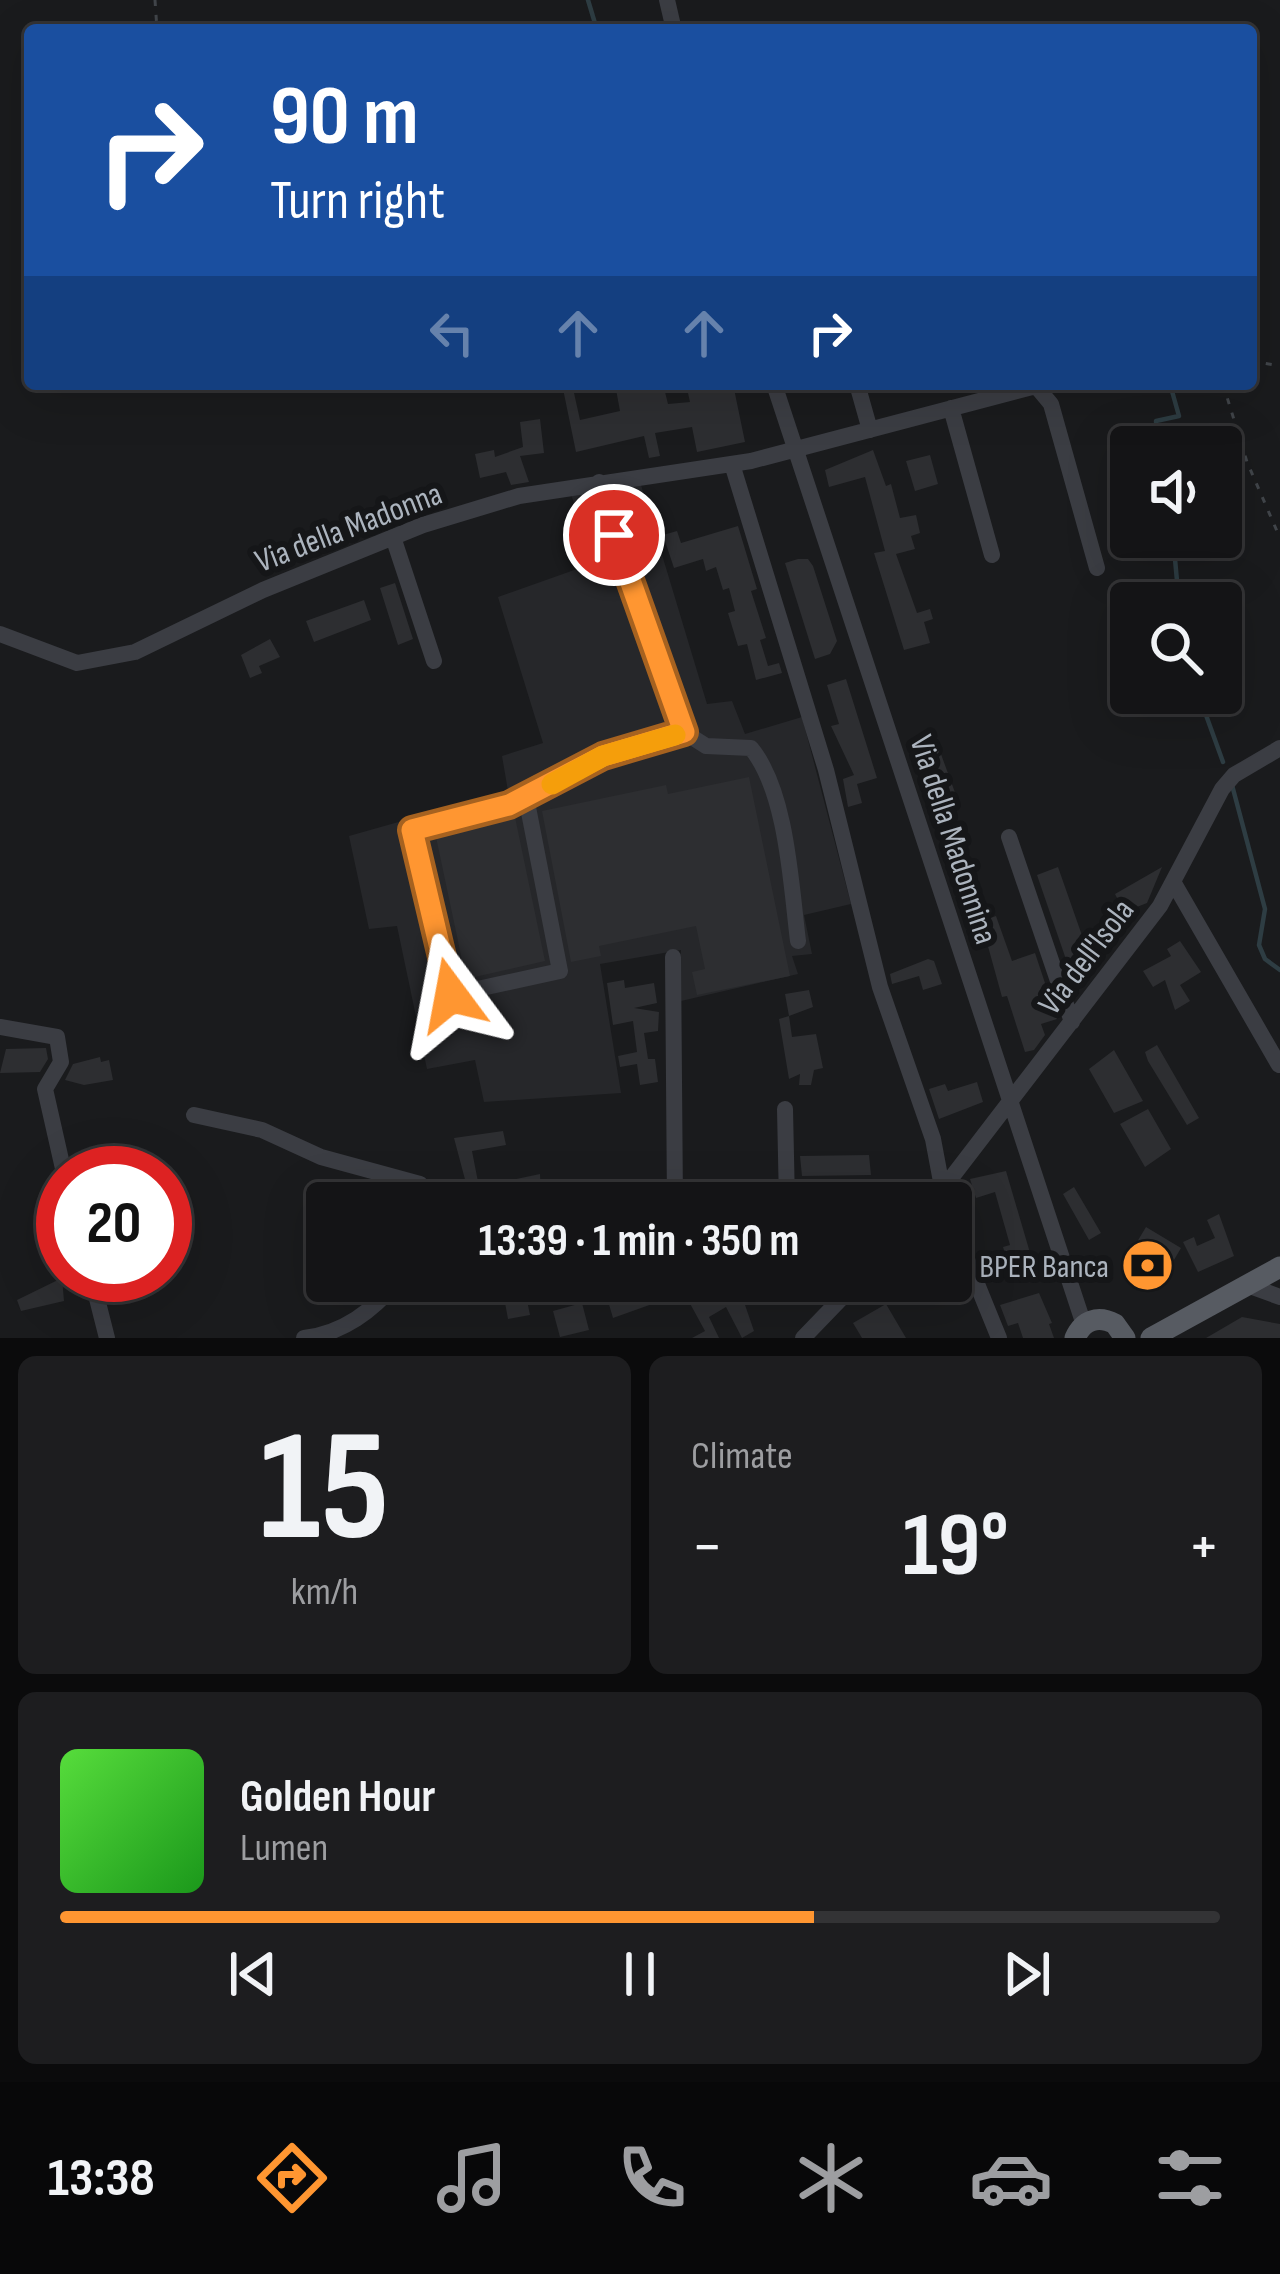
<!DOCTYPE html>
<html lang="en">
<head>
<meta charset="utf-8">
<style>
	body { margin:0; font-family:"Sofia Sans Condensed",sans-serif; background:#1d1d1f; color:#f1f3f6; height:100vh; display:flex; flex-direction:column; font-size:45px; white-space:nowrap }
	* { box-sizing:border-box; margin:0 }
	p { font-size:39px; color:#9d9ea1 }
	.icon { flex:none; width:66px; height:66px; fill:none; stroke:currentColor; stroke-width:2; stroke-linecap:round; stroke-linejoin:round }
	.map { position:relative; height:1338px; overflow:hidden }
	.panel { display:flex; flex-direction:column; gap:18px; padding:18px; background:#0b0b0c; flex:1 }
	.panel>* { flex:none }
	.banner { position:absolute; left:24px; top:24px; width:1233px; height:366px; border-radius:12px; box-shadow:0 12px 48px #0002,0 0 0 3px #333335; background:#1a4fa0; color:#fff; overflow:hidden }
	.controls { position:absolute; left:1110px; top:426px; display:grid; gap:24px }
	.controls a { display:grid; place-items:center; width:132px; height:132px; border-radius:12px; background:#141416; box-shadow:0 12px 48px #0002,0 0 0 3px #333335; font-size:60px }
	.speed { position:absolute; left:36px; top:1146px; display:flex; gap:24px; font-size:60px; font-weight:700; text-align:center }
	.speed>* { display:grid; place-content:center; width:156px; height:156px; border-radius:50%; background:#141416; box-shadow:0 12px 48px #0002,0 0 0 3px #333335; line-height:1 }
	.speed .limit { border:18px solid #d22; background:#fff; color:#111 }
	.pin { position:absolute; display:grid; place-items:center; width:102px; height:102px; color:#fff; margin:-51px; border:6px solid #fff; border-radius:50%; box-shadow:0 3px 12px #0007 }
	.me { position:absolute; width:132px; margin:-66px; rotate:347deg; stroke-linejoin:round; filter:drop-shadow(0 0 9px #0008) }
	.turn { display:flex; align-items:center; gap:42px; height:252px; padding:0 48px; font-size:54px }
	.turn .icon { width:156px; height:156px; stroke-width:2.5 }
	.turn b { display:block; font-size:84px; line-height:102px }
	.lanes { display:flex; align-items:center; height:114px; padding:0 48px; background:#0003; justify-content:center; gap:60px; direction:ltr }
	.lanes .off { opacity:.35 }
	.big { font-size:90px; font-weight:700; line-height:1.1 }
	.panel .tile { flex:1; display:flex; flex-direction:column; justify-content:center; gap:18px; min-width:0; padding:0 42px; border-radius:18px; background:#1d1d1f }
	.panel .dial { align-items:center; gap:0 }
	.dial b { font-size:156px; line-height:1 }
	.song { display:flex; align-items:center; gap:36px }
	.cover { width:144px; height:144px; border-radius:18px; background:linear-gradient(135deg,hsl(110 70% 55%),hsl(120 70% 35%)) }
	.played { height:12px; border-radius:6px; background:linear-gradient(90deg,#ff9631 65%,#333335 65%) }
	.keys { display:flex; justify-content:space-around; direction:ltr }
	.heat { display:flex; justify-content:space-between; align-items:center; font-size:66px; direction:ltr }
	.panel .tiles { flex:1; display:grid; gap:18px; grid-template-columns:1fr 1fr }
	.tile:last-child { grid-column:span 2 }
	.trip { position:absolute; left:306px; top:1182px; width:666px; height:120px; border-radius:12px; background:#141416; box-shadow:0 12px 48px #0002,0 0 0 3px #333335; font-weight:700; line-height:120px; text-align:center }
	.tab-bar { display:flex; height:192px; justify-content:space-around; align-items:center; background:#080809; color:#9d9ea1 }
	.tab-bar .icon { width:84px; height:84px }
	.tab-bar .active { color:#ff9631 }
	.tab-bar b { font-size:54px; color:#f1f3f6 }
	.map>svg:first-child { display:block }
	.built { fill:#26272a }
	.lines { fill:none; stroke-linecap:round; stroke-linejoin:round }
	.stream { stroke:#2e3d43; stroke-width:4.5 }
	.building { fill:#2d2e31 }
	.path { stroke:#41454a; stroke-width:3; stroke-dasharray:6 9; stroke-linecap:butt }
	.minor { stroke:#3b3d43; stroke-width:16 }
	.major { stroke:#575b62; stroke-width:21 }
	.route-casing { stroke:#a66220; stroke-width:30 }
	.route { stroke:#ff9631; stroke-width:21 }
	.slow { stroke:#f59e0b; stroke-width:21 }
	.labels { text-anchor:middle; stroke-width:12; stroke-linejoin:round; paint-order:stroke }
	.street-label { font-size:33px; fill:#acb4be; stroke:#151618 }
	.poi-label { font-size:33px; fill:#acb4be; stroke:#151618; text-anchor:end }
</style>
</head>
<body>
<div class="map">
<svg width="1280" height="1338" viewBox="0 0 1280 1338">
	<rect width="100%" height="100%" fill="#1a1b1d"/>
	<!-- built -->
	<path class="built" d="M641,485L707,704L732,701L745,734L802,717L851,904L804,915L812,954L792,956L798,974L681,1001V950L600,964L621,1093L484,1102L475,1060L427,1069L397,926L369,929L349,836L508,791L502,756L543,743L498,597L594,563L571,494Z"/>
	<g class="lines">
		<!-- stream -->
		<path class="stream" d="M588,0L597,30
			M1158,447L1156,421L1179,416L1170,384
			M1173,537L1179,603
			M1198,693L1223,762
			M1232,785L1265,909L1259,945L1265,959L1280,970"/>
	</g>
	<!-- building -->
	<path class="building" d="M562,384H572L580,420L620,411L615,384H663L668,404L690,402L686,384H733L745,442L697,452L692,427L655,433L660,456L649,458L644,436L576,452Z
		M540,419L544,453L520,456L529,482L511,485L506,472L480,478L475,454L494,450L495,457L523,447L520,422Z
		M873,450L886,486L891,484L900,518L916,515L920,533L911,536L915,549L896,554L917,613L930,609L933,619L924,622L930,643L904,650L874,553L885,551L865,477L829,487L825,470Z
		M930,455L938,484L915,491L906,461Z
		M738,526L757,589L751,591L766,638L760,640L768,666L779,663L782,673L756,680L747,644L738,646L728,613L735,611L729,588L723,590L716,567L706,571L703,559L674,568L663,535L677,531L681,543Z
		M798,559H808L813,566L837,641L830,654L815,659L785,563Z
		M395,583L413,639L398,645L380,588Z
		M364,600L371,620L314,642L306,621Z
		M270,639L280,657L259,666L262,673L250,678L241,655Z
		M846,679L877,778L857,784L862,803L848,807L843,779L854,775L831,726L839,724L827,685Z
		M934,735L957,798L940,804L934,785L941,783L934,760L925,763L916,742Z
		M749,777L790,976L697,995L692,972L705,969L696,926L599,946L601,956L571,962L542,811L666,785L668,794Z
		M515,817L545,961L466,979L436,837Z
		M1058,867L1092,964L1070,971L1037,875Z
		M1162,867L1147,903L1124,912L1115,894Z
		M996,916L1012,961L1035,953L1057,1019L1041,1024L1045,1035L1034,1050L1025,1052L1007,996L1002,997L981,921Z
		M1180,941L1201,972L1180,985L1190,1001L1175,1010L1165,980L1153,987L1143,971L1171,956L1167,949Z
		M928,959L934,961L942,984L923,990L919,976L892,984L890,974Z
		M624,980L625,988L654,983L657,1003L634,1008L659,1012L658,1031L644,1033L648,1059H655L658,1082L640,1085L637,1064L620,1067L618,1056L637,1052L633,1021L613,1025L607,983Z
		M809,990L813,1007L789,1016L792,1037L816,1034L823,1068L814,1070L811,1085H799L800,1074L789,1079L779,1019L789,1016L785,994Z
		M1157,1045L1199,1118L1187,1125L1148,1061L1145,1052Z
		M46,1048L48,1059L40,1072L0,1073L6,1049Z
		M1114,1050L1143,1101L1114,1113L1089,1069Z
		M100,1057L101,1062L109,1060L113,1080L84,1085L65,1080L73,1064Z
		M977,1082L983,1102L939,1119L929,1089L945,1084L948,1091Z
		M1148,1109L1171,1149L1145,1167L1120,1124Z
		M503,1131L506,1145L472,1151L479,1187L540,1174L541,1197L442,1203L439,1194L467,1187L454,1138Z
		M869,1155L871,1175L802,1176L800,1156Z
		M1006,1171L1033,1263L1010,1270L1003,1247L1010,1245L995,1192L976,1198L970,1179Z
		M1074,1187L1101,1233L1089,1240L1063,1194Z
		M1219,1214L1234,1256L1198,1272L1183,1242L1194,1237L1197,1246L1215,1238L1207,1220Z
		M1146,1227L1181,1248L1164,1277L1138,1267L1144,1258L1135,1253L1137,1242Z
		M62,1278L64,1301L21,1311L17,1300Z
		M501,1281H523L530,1315L508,1319Z
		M690,1281H701L705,1289L719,1281H738L748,1299L744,1302L754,1331L742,1338L726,1307L709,1317L719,1338H692L705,1331L681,1287Z
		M645,1291L652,1292L655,1303L613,1318L608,1301Z
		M1039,1293L1052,1323L1049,1324L1054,1338H1023L1018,1323L1008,1326L1000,1305Z
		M582,1303L589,1330L560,1337L553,1311Z
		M886,1304L906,1338H862L853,1323Z
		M1242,1317L1280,1324V1338H1206Z"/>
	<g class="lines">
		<!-- path -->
		<path class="path" d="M155,0L157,30
			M1251,361L1280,366
			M1223,384L1247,462L1280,538"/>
		<!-- minor -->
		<path class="minor" d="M667,0L674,30
			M774,384L1084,1325
			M857,384L870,430
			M951,408L992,555
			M732,464L826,770L880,987L933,1139L945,1203
			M599,482L684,732L706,746L751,748C787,792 791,885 798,941
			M393,537L434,661
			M0,634L77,663L135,652L263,590L423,525L519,496L751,461L1036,386L1051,404L1097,568
			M526,797L560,971L450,995L412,830L509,805L603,756L684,732
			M1009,837L1072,1022
			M1175,885L1279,1065
			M673,957L675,1203
			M0,1027L57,1037L61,1062L45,1089L64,1173
			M785,1109L787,1203
			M194,1115L262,1130L321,1157L420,1184L429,1203
			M932,1203L1160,906L1222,789L1234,775L1280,748
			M951,1220L999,1338
			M91,1275L107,1338
			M1247,1285L1280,1297
			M304,1338C344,1333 372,1311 398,1281
			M803,1338L858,1281"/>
		<!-- major -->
		<path class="major" d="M1075,1338C1083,1320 1098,1315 1115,1324L1125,1338
			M1151,1338L1280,1267"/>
	</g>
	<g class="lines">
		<defs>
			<path id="route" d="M451,995L412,830L509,805L603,756L684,732L614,535"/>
		</defs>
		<!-- route casing -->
		<use href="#route" class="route-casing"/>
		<!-- route -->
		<use href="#route" class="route"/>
		<!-- slow -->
		<path class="slow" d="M552,784L603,756L675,735"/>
	</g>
	<!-- icons -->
	<defs>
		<symbol id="bank-disc" viewBox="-11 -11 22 22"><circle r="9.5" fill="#ff9631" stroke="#151618"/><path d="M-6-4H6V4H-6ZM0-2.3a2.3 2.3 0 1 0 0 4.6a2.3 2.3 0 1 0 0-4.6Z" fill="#111"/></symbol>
	</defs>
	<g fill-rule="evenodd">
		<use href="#bank-disc" x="1118" y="1236" width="59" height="59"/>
	</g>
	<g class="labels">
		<!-- street labels -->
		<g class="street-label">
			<text transform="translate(348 526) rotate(-21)" y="12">Via della Madonna</text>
			<text transform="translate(955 839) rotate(72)" y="12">Via della Madonnina</text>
			<text transform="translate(1085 956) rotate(-53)" y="12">Via dell'Isola</text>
		</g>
		<!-- poi labels -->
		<g class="poi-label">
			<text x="1109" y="1277">BPER Banca</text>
		</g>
	</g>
</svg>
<div class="controls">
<a><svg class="icon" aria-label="sound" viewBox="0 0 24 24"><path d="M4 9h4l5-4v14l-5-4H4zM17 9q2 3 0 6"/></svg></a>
<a><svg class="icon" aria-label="search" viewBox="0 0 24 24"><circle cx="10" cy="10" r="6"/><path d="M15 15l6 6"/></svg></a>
</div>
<div class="speed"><div class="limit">20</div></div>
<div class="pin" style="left:614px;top:535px;background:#d93025"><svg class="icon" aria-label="arrive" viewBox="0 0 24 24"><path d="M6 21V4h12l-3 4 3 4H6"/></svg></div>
<svg class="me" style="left:451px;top:995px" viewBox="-20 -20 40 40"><path d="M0-17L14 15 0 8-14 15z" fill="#ff9631" stroke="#fff" stroke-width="4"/></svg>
<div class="trip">13:39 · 1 min · 350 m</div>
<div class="banner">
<div class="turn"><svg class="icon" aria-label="right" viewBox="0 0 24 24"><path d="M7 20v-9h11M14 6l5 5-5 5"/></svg><div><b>90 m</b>Turn right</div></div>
<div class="lanes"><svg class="icon off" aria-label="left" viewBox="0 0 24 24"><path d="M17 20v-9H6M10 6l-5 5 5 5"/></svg><svg class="icon off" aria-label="ahead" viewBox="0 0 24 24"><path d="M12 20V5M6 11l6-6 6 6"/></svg><svg class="icon off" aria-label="ahead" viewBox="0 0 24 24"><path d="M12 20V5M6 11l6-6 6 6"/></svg><svg class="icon" aria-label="right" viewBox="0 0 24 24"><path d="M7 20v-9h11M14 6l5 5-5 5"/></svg></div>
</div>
</div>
<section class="panel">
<div class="tiles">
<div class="tile dial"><b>15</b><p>km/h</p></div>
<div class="tile"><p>Climate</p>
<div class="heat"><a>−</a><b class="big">19°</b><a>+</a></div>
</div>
<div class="tile">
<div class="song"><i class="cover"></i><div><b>Golden Hour</b><p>Lumen</p></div></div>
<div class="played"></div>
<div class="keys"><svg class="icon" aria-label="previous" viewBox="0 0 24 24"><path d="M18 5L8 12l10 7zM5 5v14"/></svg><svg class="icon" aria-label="pause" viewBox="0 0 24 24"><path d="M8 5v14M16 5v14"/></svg><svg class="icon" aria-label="next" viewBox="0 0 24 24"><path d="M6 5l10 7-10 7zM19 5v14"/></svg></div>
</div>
</div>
</section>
<nav class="tab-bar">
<b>13:38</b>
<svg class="icon active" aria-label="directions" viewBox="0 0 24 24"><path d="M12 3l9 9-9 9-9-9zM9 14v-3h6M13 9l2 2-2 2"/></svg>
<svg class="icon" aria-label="music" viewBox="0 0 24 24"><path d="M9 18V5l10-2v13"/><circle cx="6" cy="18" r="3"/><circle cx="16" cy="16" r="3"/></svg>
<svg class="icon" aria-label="phone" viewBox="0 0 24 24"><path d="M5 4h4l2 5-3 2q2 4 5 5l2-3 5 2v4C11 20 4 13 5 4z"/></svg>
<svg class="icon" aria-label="climate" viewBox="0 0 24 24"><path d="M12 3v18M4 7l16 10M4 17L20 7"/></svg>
<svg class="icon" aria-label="car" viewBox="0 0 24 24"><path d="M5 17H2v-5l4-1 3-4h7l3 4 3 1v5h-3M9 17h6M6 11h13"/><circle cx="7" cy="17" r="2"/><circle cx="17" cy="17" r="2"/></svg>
<svg class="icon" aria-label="filters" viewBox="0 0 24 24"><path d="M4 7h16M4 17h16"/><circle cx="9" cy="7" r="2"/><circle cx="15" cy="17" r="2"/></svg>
</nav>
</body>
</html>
